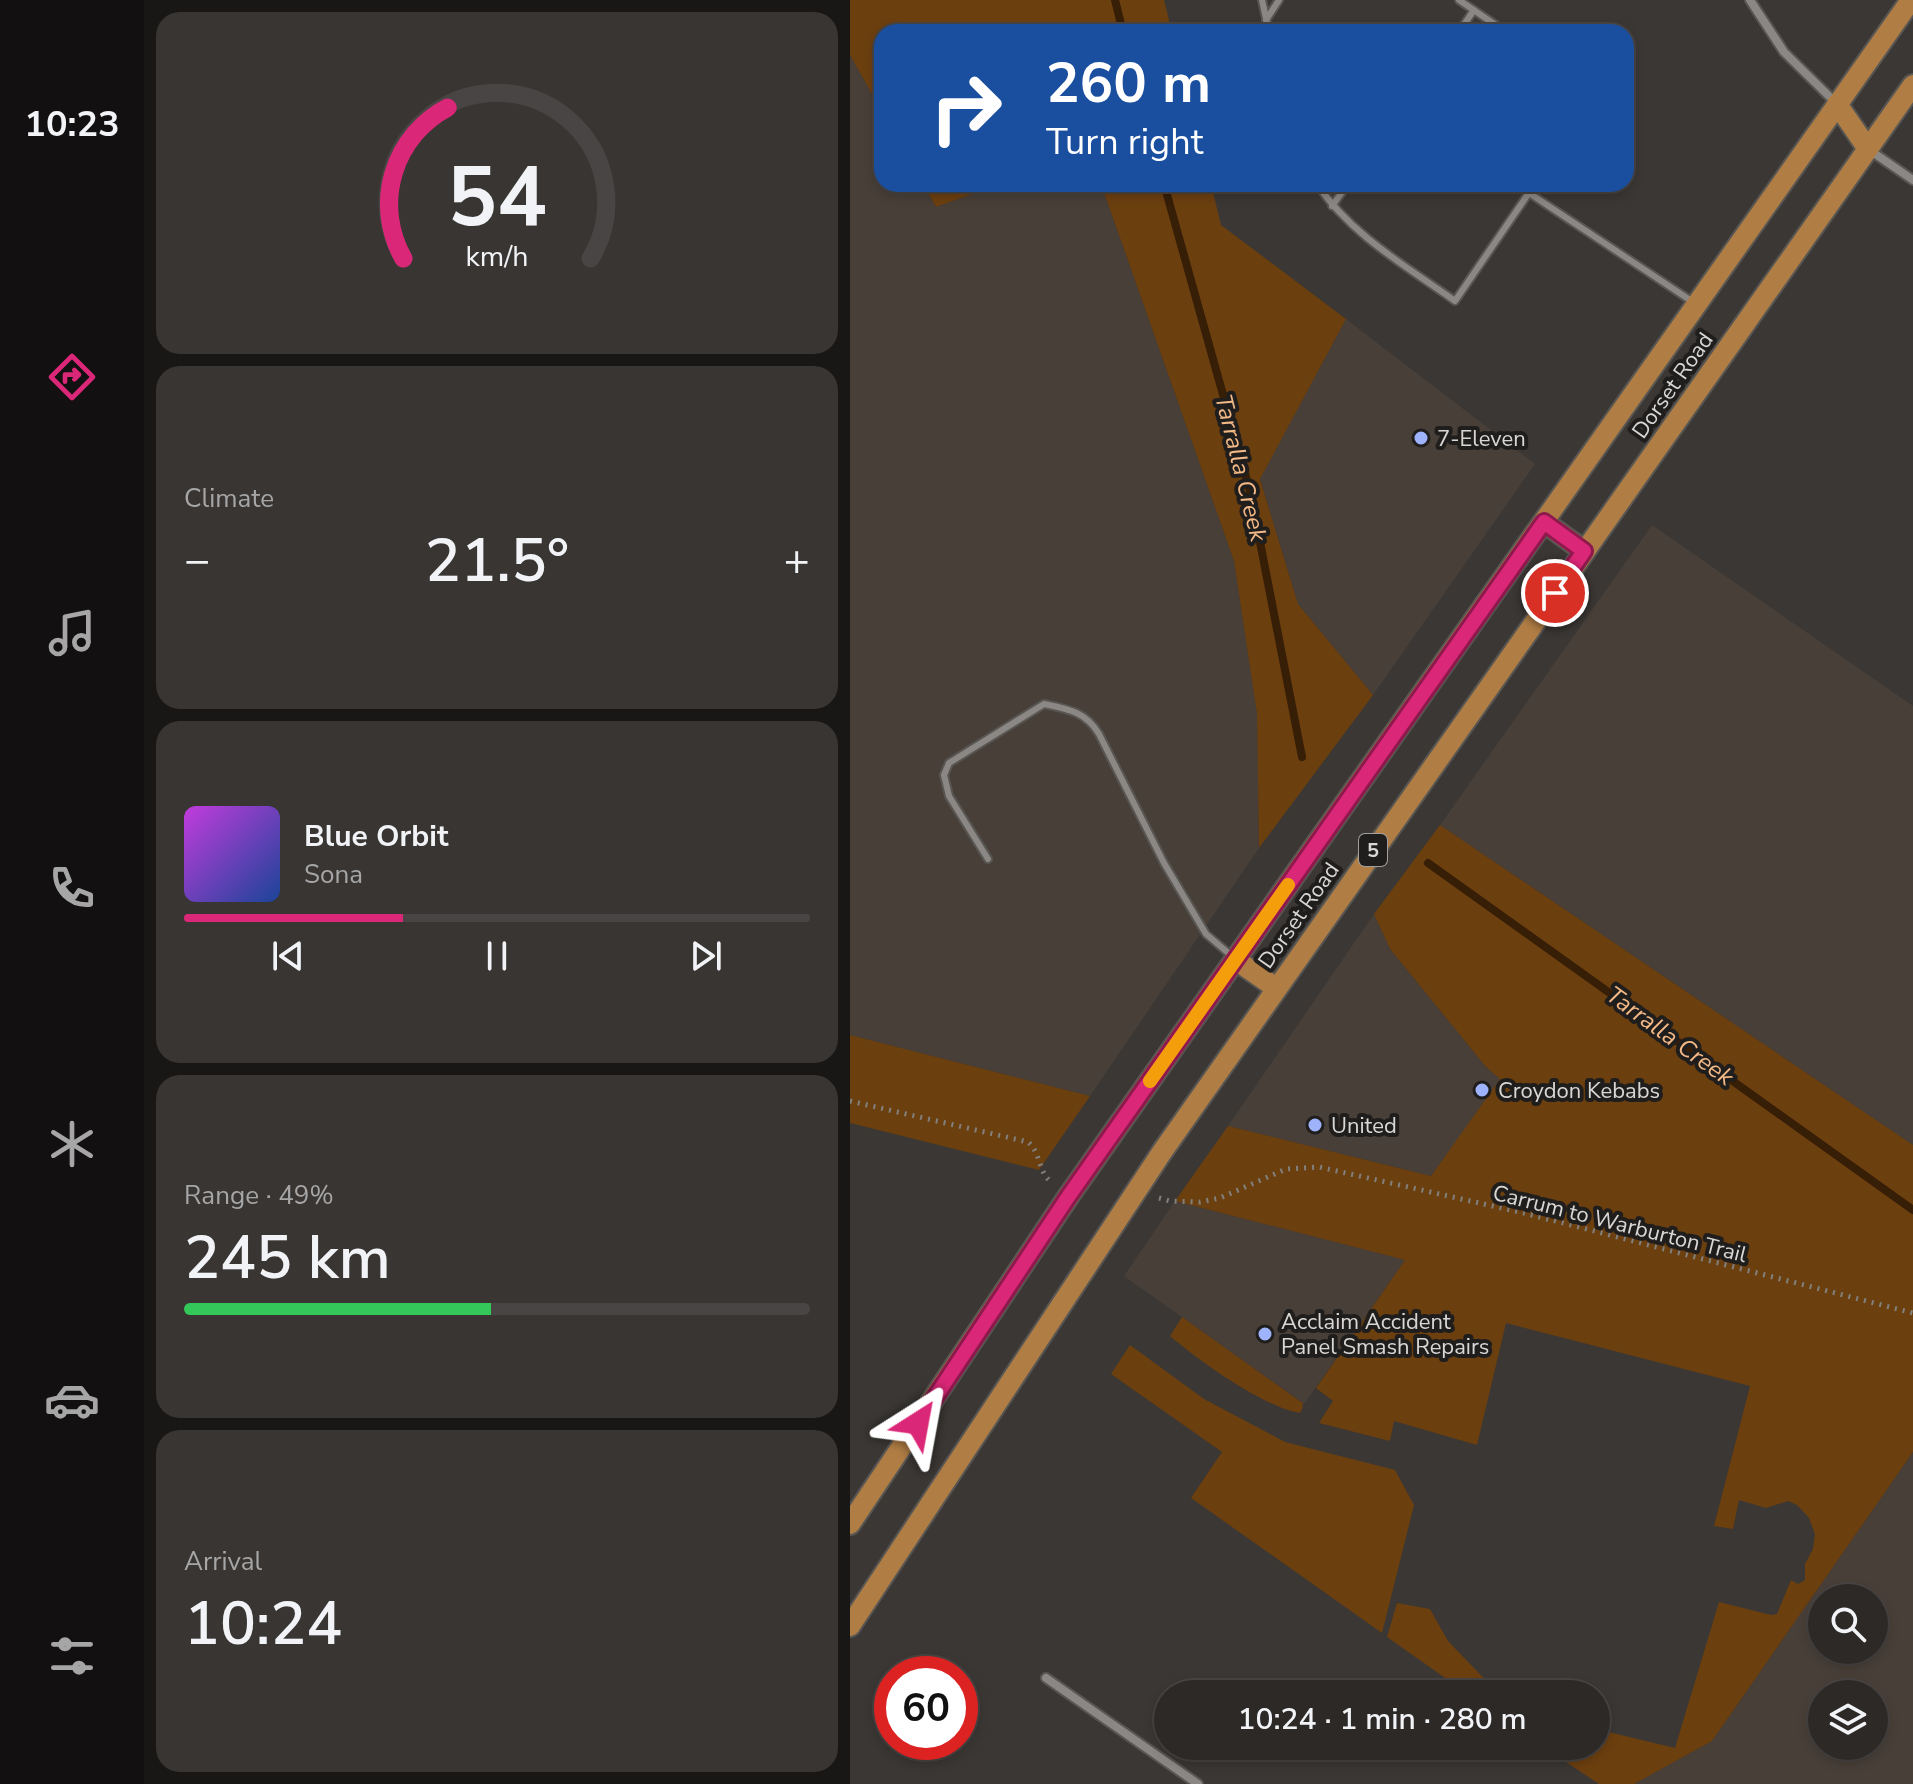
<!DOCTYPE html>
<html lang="en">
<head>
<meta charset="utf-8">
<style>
	body { margin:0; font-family:"Nunito Sans",sans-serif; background:#383533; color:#f1f3f6; height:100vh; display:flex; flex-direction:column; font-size:30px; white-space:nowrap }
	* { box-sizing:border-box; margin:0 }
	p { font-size:26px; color:#a6a6a7 }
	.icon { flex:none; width:44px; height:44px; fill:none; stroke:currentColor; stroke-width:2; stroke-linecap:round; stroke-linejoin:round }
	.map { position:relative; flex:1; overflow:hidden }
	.side { display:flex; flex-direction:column; gap:12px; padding:12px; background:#181715; width:706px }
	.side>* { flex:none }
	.guide { position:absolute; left:24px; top:24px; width:760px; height:168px; border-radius:24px; box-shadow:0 4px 12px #0003,0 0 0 2px #484544; background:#1a4fa0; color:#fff; overflow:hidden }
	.fabs { position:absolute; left:958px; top:1584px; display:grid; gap:16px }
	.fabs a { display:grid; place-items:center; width:80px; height:80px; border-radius:50%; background:#2c2927; box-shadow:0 4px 12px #0003,0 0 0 2px #484544; font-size:40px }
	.speed { position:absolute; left:24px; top:1656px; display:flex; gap:16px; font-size:40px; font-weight:700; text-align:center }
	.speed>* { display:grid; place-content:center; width:104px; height:104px; border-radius:50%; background:#2c2927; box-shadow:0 4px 12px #0003,0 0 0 2px #484544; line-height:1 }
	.speed .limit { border:12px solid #d22; background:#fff; color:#111 }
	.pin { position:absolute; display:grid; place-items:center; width:68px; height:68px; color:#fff; margin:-34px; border:4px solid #fff; border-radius:50%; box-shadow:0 2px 8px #0007 }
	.me { position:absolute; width:88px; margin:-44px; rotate:34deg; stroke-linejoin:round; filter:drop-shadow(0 0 6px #0008) }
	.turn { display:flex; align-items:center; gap:28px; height:168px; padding:0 40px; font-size:36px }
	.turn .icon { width:104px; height:104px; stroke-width:2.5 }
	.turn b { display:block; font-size:56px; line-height:68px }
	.big { font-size:60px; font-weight:600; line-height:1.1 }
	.side .widget { flex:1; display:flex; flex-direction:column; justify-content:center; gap:12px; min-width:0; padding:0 28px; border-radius:24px; background:#383533 }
	.side .dial { align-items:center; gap:0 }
	.dial svg { height:208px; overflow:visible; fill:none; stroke:#484544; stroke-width:7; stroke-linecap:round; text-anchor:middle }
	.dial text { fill:#f1f3f6; stroke:none }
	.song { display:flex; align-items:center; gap:24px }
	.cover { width:96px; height:96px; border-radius:12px; background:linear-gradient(135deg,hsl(290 70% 55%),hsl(220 70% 35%)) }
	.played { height:8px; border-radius:4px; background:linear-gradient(90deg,#db2777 35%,#484544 35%) }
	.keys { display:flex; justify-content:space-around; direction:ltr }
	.heat { display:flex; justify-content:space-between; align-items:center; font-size:44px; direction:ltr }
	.charge { height:12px; border-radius:6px; background:linear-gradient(90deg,#34c759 49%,#484544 0) }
	.trip { position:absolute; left:304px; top:1680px; width:456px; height:80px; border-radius:40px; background:#2c2927; box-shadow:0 4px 12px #0003,0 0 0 2px #484544; font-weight:600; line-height:80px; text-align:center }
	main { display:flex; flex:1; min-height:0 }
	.menu { display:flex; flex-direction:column; width:144px; justify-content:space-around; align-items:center; background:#121010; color:#a6a6a7 }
	.menu .icon { width:56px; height:56px }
	.menu .current { color:#db2777 }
	.menu b { font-size:36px; color:#f1f3f6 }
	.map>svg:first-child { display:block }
	.built { fill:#483f38; fill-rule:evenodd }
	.green { fill:#6c3f0f }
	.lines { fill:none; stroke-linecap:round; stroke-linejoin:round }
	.stream { stroke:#361e07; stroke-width:8 }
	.service-casing { stroke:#585653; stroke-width:10 }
	.minor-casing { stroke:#585653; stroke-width:12 }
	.primary-casing { stroke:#585653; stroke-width:24 }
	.path { stroke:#82807d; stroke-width:5; stroke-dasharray:2 6; stroke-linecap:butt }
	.service { stroke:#8b8784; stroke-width:6 }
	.minor { stroke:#8b8784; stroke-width:8 }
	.primary { stroke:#b07d44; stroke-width:20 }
	.route-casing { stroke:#8e194d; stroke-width:20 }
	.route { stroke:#db2777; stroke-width:14 }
	.slow { stroke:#f59e0b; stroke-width:14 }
	.poi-dot { fill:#9fb3fd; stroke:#201e1d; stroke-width:3 }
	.labels { text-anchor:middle; stroke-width:8; stroke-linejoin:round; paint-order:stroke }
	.shield { fill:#201e1d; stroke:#a2a09e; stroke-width:2 }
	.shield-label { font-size:20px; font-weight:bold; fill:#d9d7d5 }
	.street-label { font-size:22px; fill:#d9d7d5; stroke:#201e1d }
	.poi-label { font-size:22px; fill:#d9d7d5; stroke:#201e1d; text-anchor:start }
	.water-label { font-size:24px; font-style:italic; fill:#f3b987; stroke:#201e1d }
</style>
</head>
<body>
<main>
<nav class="menu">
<b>10:23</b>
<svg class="icon current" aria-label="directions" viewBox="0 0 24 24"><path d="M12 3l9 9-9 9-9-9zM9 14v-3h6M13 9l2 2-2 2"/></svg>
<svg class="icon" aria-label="music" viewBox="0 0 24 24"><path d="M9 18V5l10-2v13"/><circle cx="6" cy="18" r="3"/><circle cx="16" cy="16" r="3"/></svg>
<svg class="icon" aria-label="phone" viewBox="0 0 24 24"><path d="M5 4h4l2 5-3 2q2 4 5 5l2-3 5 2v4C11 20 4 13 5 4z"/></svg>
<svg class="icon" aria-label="climate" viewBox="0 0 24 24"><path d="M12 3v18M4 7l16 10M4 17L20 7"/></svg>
<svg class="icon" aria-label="car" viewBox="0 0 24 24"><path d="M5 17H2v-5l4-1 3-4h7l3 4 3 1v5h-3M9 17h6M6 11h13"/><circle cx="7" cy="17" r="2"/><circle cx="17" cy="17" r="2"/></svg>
<svg class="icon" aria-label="filters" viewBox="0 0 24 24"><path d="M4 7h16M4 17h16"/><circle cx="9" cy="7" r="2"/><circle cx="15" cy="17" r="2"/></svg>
</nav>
<section class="side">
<div class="widget dial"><svg viewBox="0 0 100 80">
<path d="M14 69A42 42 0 1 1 86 69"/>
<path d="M14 69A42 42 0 0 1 31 11" stroke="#db2777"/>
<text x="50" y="56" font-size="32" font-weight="700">54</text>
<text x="50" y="72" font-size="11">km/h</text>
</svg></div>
<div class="widget"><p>Climate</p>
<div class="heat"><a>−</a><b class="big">21.5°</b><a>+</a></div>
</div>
<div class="widget">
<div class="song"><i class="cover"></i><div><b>Blue Orbit</b><p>Sona</p></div></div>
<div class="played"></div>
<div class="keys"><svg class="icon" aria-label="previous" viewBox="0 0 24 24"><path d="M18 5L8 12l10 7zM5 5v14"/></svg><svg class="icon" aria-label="pause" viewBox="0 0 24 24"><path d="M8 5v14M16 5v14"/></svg><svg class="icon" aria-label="next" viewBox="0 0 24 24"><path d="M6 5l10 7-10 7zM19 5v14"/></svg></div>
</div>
<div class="widget"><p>Range · 49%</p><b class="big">245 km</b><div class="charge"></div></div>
<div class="widget"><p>Arrival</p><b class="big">10:24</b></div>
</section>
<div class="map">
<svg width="1063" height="1784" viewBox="0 0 1063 1784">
	<rect width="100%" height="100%" fill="#3a3734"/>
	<!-- built -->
	<path class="built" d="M0,55L32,112V184H73L86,207L150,184H251L384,561L407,714L409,848L240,1096L0,1035Z
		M496,319L685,464L523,695L448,604L410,478Z
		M802,525L1063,706V1145L590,825Z
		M524,914L540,949L636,1067L651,1079L581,1176L378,1126Z
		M325,1201L555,1260L454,1404L274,1276Z
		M1063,1452V1784H784L862,1741ZM972,1598H1024V1650H972ZM972,1694H1024V1746H972Z"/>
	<!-- green -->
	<path class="green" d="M0,0H314L322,32H32V112L0,55Z
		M73,184H150L86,207Z
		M251,184H361L371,225L496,319L410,479L448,604L523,695L409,848L407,714L384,561Z
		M590,825L1063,1145V1452L862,1741L784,1784H749L692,1746H746V1729L825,1748L869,1602L921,1615L927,1614L941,1580L948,1584L955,1580V1564L963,1549L965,1534L959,1518L947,1505L938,1501L916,1508L889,1500L883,1529L864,1526L900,1386L656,1323L627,1445L544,1421L540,1441L469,1423L483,1401L466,1388L555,1260L325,1201L378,1126L581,1176L650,1079L636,1067L540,949L524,914Z
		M0,1035L240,1096L189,1170L0,1123Z
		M332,1317L454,1404H452L453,1407L450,1413C413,1407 348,1360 320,1336Z
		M280,1345L354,1399L435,1442L545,1470L564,1505L532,1633L341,1498L372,1452L261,1374Z
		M547,1603L580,1609L598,1641L649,1694H618L537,1637Z"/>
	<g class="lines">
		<!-- stream -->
		<path class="stream" d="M265,0L273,32
			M314,184L400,491L452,757
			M578,863L1063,1210"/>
		<defs>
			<path id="service" d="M412,0L419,32
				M609,0L656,32
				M416,20L429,0
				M609,32L624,10
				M467,184C501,235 556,266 605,301L685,184
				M679,193L843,302
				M482,206L498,184
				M138,859L99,796L94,775L99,763L194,704C218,709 236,712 249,734L314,863L356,934L383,957"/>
			<path id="minor" d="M900,0L934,52L986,103
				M1018,149L1063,180
				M196,1678L348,1784"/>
			<path id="primary" d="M987,104L1018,149
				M694,522L734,551
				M386,960L426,988
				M0,1524L218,1197L1061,0
				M0,1626L312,1152L1063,85"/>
		</defs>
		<!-- service casing -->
		<use href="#service" class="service-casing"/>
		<!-- minor casing -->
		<use href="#minor" class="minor-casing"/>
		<!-- primary casing -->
		<use href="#primary" class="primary-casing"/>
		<!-- path -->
		<path class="path" d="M0,1101L178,1142C191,1153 188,1171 200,1181
			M309,1198L320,1201L350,1202L370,1198L436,1169L469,1167L674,1213L1063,1313"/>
		<!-- service -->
		<use href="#service" class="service"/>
		<!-- minor -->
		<use href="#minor" class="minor"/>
		<!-- primary -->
		<use href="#primary" class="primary"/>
	</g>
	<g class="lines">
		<defs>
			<path id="route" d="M68,1423L218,1197L694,522L734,551L705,593"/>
		</defs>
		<!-- route casing -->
		<use href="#route" class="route-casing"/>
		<!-- route -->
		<use href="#route" class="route"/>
		<!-- slow -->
		<path class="slow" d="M300,1081L438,885"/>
	</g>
	<!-- markers -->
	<g class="poi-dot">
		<circle cx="571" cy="438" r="8"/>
		<circle cx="632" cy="1090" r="8"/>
		<circle cx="465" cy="1125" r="8"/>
		<circle cx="415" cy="1334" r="8"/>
	</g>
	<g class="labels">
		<!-- shield labels -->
		<rect class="shield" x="509" y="834" width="28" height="32" rx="6"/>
		<g class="shield-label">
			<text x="523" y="857">5</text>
		</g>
		<!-- street labels -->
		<g class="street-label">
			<text transform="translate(822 385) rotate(-55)" y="8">Dorset Road</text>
			<text transform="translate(448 915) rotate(-55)" y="8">Dorset Road</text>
			<text transform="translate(770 1223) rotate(14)" y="8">Carrum to Warburton Trail</text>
		</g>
		<!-- poi labels -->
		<g class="poi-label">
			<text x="587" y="446">7-Eleven</text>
			<text x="648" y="1098">Croydon Kebabs</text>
			<text x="481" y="1133">United</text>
			<text x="431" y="1329">Acclaim Accident<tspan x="431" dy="25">Panel Smash Repairs</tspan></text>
		</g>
		<!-- water labels -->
		<g class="water-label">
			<text transform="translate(391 468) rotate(76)" y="8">Tarralla Creek</text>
			<text transform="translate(820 1036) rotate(36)" y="8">Tarralla Creek</text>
		</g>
	</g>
</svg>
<div class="fabs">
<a><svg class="icon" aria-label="search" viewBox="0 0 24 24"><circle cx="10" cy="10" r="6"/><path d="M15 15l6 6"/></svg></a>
<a><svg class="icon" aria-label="layers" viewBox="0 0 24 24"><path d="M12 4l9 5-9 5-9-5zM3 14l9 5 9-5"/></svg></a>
</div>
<div class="speed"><div class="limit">60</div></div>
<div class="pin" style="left:705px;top:593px;background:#d93025"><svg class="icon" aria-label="arrive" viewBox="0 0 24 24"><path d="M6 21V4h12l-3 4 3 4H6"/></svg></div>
<svg class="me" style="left:68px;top:1423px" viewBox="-20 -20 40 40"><path d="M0-17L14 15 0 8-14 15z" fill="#db2777" stroke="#fff" stroke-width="4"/></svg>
<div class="trip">10:24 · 1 min · 280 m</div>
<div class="guide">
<div class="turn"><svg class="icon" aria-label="right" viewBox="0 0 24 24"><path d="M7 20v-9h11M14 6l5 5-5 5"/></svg><div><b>260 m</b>Turn right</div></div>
</div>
</div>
</main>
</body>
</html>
